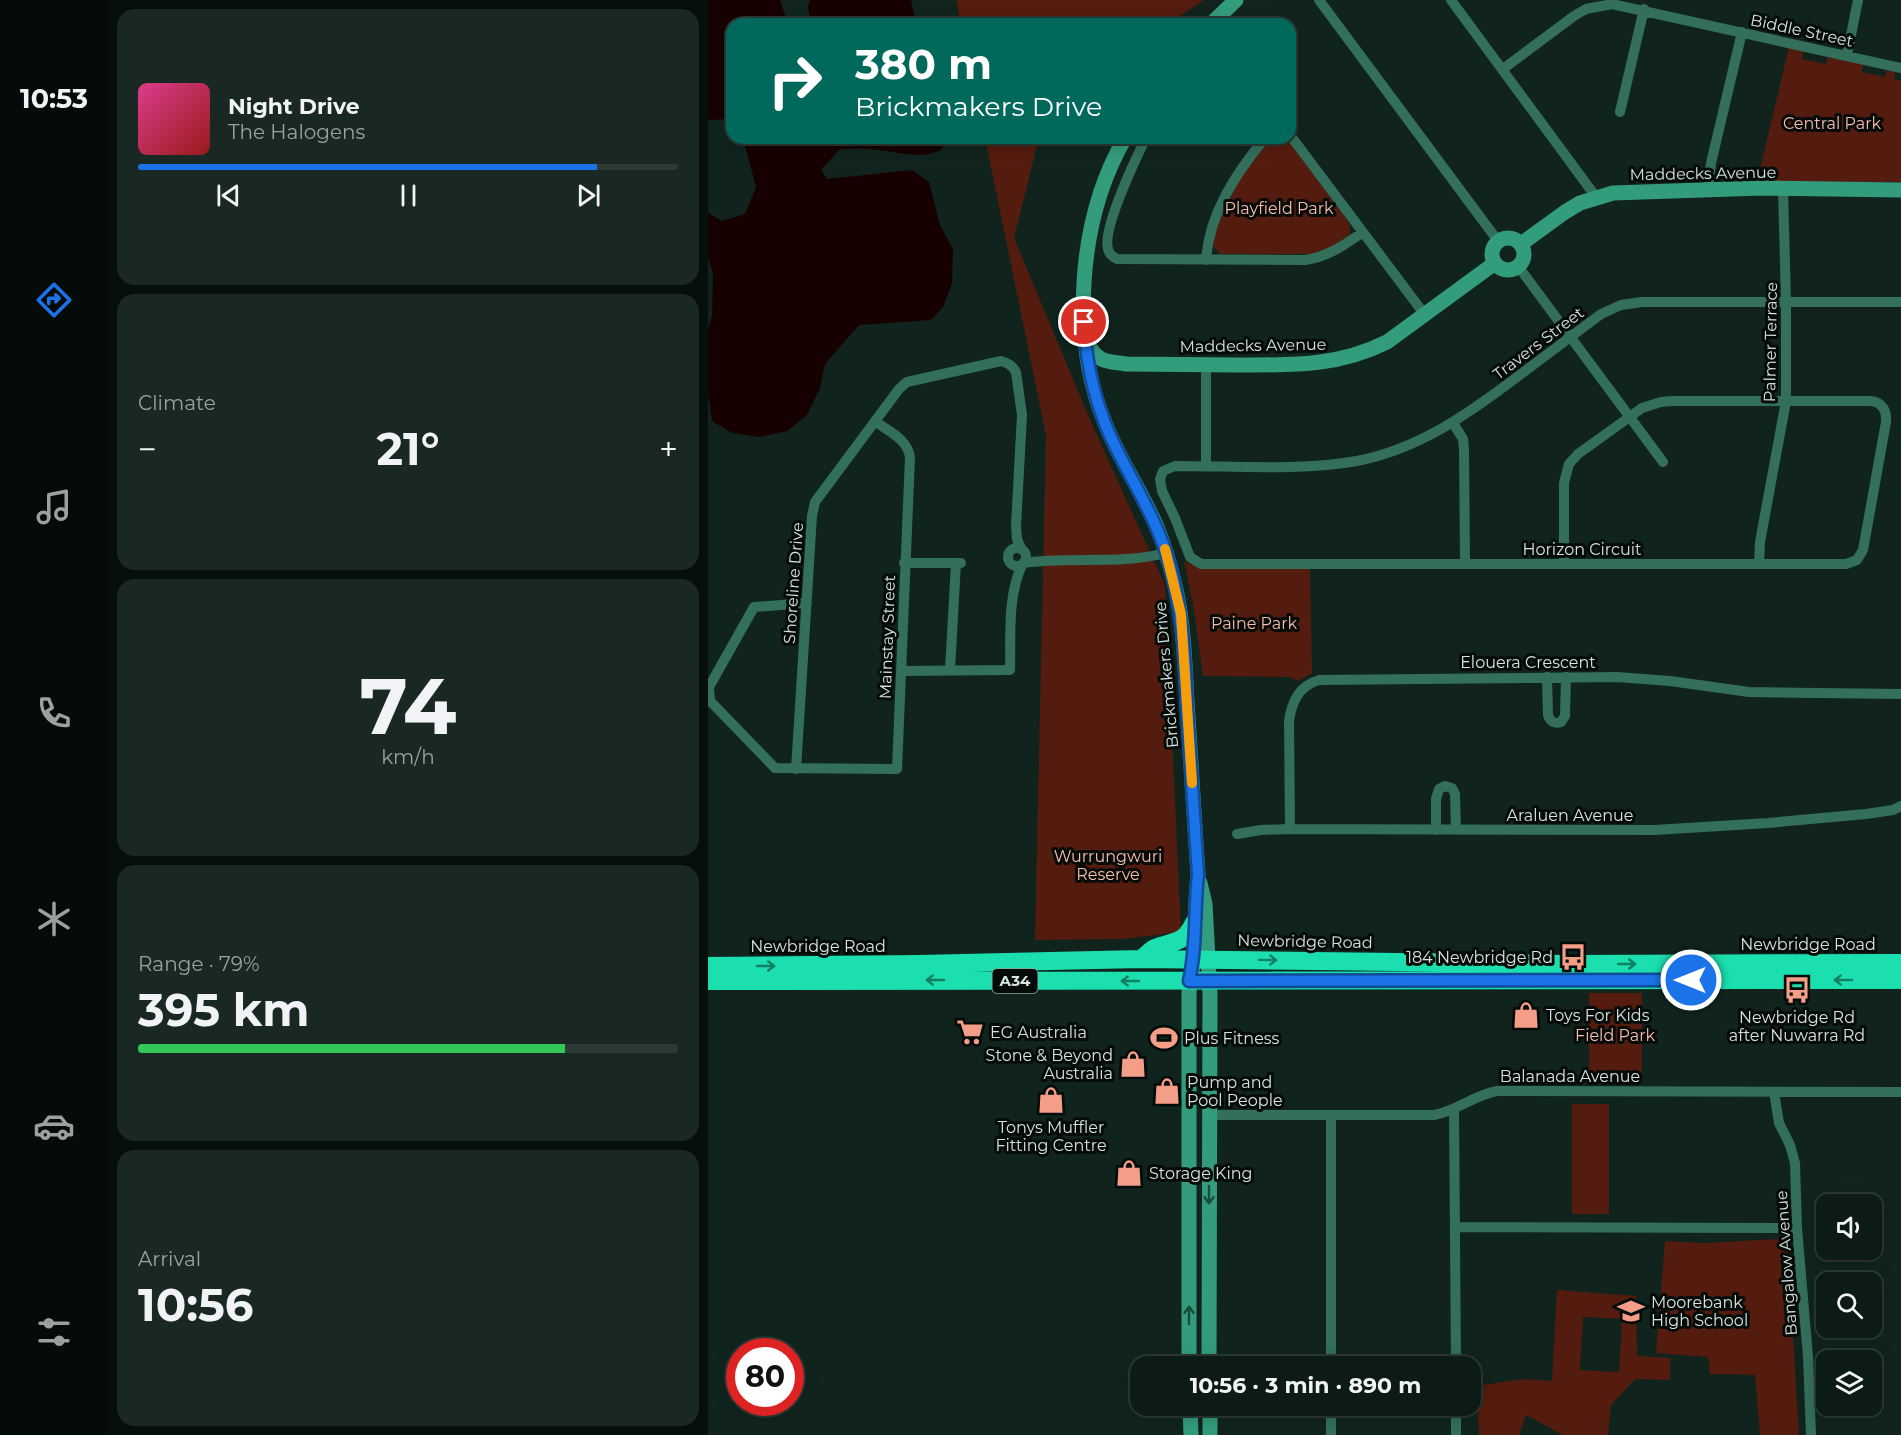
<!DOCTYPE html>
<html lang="en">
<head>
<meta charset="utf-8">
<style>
	body { margin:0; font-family:Montserrat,sans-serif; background:#1a2823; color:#f1f3f6; height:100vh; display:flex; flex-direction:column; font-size:22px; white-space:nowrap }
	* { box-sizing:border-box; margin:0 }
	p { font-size:20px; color:#9aa1a1 }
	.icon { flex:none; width:33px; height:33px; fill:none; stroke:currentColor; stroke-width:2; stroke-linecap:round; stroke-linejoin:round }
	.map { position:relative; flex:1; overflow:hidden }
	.details { display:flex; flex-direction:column; gap:9px; padding:9px; background:#070f0c; width:600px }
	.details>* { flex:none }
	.guide { position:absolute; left:18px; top:18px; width:570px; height:126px; border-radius:18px; box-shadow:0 3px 15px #0003,0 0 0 2px #2c3935; background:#00695c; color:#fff; overflow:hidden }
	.fabs { position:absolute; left:1108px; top:1194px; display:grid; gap:12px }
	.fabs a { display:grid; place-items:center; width:66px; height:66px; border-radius:12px; background:#0c1b16; box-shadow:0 3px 15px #0003,0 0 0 2px #2c3935; font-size:30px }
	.speed { position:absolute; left:18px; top:1338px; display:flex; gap:12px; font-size:30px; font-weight:700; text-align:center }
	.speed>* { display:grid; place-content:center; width:78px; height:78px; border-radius:50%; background:#0c1b16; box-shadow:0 3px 15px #0003,0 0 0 2px #2c3935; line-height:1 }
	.speed .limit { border:9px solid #d22; background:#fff; color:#111 }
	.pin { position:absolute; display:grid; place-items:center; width:51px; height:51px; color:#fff; margin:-26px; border:3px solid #fff; border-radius:50%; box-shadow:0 2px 6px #0007 }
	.me { position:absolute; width:66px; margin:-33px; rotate:270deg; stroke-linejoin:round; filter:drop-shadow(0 0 4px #0008) }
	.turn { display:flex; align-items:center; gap:21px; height:126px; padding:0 30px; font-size:27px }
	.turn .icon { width:78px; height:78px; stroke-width:2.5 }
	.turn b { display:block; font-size:42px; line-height:51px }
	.big { font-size:45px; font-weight:700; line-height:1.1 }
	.details .widget { flex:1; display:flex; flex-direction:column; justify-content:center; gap:9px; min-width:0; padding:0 21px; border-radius:18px; background:#1a2823 }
	.details .dial { align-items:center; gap:0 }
	.dial b { font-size:78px; line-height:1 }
	.song { display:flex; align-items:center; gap:18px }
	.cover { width:72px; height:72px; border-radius:9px; background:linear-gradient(135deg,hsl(330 70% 55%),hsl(0 70% 35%)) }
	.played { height:6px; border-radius:3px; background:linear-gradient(90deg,#1a73e8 85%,#2c3935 85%) }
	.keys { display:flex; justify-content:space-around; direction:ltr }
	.heat { display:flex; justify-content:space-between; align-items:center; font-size:33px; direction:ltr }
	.charge { height:9px; border-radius:4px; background:linear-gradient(90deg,#34c759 79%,#2c3935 0) }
	.trip { position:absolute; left:422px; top:1356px; width:351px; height:60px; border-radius:18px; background:#0c1b16; box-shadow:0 3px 15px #0003,0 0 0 2px #2c3935; font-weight:700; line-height:60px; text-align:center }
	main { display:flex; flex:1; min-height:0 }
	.tab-bar { display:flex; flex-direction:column; width:108px; justify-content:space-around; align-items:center; background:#050b09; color:#9aa1a1 }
	.tab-bar .icon { width:42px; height:42px }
	.tab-bar .on { color:#1a73e8 }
	.tab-bar b { font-size:27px; color:#f1f3f6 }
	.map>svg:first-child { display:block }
	.green { fill:#541c0e; fill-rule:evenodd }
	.water { fill:#170000 }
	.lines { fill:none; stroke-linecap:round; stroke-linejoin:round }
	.street { stroke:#336f5b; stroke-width:10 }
	.secondary { stroke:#339c7d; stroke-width:15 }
	.highway { stroke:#1bdfae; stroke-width:18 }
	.oneway { stroke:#118063 }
	.oneway2 { stroke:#194c3d }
	.route-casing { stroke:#114b97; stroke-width:15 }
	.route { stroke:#1a73e8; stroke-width:10 }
	.slow { stroke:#f59e0b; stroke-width:10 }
	.labels { text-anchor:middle; stroke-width:6; stroke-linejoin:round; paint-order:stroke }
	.shield { fill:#040b08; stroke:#98a29e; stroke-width:1.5 }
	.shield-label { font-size:15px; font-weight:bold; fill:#d7e3de }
	.street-label { font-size:16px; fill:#d7e3de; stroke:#040b08 }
	.park-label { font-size:16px; fill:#fbbcac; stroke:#040b08 }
	.poi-label { font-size:16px; fill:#d7e3de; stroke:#040b08; text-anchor:start }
</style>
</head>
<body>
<main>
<nav class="tab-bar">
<b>10:53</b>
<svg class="icon on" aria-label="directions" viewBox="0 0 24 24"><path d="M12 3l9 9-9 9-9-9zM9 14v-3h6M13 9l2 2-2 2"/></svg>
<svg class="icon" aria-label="music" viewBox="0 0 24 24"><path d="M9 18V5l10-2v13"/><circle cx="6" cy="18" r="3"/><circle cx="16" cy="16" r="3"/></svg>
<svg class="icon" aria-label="phone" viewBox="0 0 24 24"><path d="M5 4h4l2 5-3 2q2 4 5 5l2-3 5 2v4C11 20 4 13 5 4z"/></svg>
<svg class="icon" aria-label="climate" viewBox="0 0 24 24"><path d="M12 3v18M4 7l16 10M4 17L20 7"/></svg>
<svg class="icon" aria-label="car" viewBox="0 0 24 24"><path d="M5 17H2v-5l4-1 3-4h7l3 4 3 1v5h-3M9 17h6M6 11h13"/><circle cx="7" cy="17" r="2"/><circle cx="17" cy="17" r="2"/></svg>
<svg class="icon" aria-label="filters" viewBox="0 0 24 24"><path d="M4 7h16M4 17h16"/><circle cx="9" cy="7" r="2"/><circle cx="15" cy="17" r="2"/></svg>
</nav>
<section class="details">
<div class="widget">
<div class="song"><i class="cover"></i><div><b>Night Drive</b><p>The Halogens</p></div></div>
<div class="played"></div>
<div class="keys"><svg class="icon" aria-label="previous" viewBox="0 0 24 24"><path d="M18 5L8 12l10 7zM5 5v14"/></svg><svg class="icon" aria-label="pause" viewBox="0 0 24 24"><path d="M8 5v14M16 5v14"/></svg><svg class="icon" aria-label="next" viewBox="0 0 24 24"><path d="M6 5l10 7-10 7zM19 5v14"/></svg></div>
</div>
<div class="widget"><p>Climate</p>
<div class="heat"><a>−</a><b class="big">21°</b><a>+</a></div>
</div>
<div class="widget dial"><b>74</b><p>km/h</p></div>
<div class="widget"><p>Range · 79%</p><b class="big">395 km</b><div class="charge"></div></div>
<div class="widget"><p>Arrival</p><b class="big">10:56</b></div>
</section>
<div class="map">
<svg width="1193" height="1435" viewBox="0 0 1193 1435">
	<rect width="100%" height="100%" fill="#10241d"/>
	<!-- green -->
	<path class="green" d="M248,0H496L460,24H253Z
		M1081,47L1095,51L1094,59L1118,64L1120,57L1155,64L1154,72L1177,77L1179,70L1187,72L1186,79L1193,81V182H1049Z
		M277,138H331L306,238L382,420L457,585L473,932L414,939L327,940L338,435Z
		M564,138H578L637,217L642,225V234L623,248L604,254H512L505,246C509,211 540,164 564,138Z
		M476,561L494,569H602L604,673L590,681L581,677L495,676L485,604Z
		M881,993H934V1078H881Z
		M864,1104H901V1214H864Z
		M1072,1239L1077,1244L1080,1253L1091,1435H1052L1047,1375L1002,1374L1000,1357L948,1353L957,1241L995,1243Z
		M849,1290L928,1296L929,1356L962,1358V1380L927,1379L903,1405L900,1435H855L818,1415L811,1435H771L769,1386L815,1379L844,1381ZM875,1317L914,1319L911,1372L872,1370Z"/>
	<!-- water -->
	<path class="water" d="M0,0H72L80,24H24V122L22,119L0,120Z
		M102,0H203L208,24H103L100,7Z
		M35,138H235V148C217,162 183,150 161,149C151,148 142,149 132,149L113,170L119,179L204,170L221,182L232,225L245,249L244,284L235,307L223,320L151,325L117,364L112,388L99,415L79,431L52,437L24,433L4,421L0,394V329L4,315L5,274L0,257V213L14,221L37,214L48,187Z"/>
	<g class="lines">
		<!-- street -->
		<path class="street" d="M611,0L790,241
			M743,0L888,197
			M1139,55L1150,0
			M795,69L866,16L878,9L904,4L1193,68
			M912,112L936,9
			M582,135L717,315
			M438,138C428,158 394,229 400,249C401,254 405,257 409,259L597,260C620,257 636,245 655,232
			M1000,190L1003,163L1034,32
			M498,260C501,214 528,173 557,138
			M810,266L955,462
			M498,365V466
			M745,423L755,439L756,449L757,564
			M300 557a9 9 0 1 1 18 0a9 9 0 1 1-18 0Z
			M196,563H253
			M315,563C362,556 412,565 458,553
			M856,564V483L861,464L870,454L934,408L953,402L964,401H1162C1174,402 1179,410 1178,422L1155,550L1149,560L1138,564H493L482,557L467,518L454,491L452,479L455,471L467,466C524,466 594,471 649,461C711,449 760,414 809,377C837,356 865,335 893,314L913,305L934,302H1193
			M1051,564L1052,542L1078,401V302L1075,189
			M99,603L46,607L1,687L2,701L67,768L189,769L202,457C199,439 182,432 168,422
			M242,670L248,563
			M193,671L302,670C303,635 299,595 315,563
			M839,677L840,715C842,722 847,724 853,722L857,716L858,677
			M88,769L104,516L107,502L191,389L199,382L293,361C300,363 304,365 308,372L314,415L308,526L309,539L314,550
			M582,829L581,721C584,701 591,686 611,680L909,677L962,681L1041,692L1193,694
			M728,830V799L731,789L737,786L744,788L747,794L748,830
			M529,834L553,830L582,829L947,830L1060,823L1158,814L1185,810L1193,806
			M1066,1092L1071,1123L1082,1145L1087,1163L1089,1228L1100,1356L1103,1435
			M746,1109L748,1366
			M501,1115H726C749,1111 766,1095 789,1091L1193,1092
			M747,1227L1089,1228
			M623,1366V1115
			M623,1406V1435
			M748,1435V1406"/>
		<!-- secondary -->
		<path class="secondary" d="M503,24L528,0
			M417,138C370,219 362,337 397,423C411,459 433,490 448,525C457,546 463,568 468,590C476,627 477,665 479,702C483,760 486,817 490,875C487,902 487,929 486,957C485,970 481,982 481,995V1366
			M784 254a16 16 0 1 1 32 0a16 16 0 1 1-32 0Z
			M813,244L857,212L872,203L905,193L1054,188L1193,190
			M380,344C390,363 399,361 418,364C455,364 492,365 529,365C583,365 629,367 679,342L787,263
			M492,883L497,904L502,995L501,1366
			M482,1406L483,1435
			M502,1406V1435"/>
		<!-- highway -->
		<path class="highway" d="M433,959C437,956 441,952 445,949C464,940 475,946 486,923
			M0,966L211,964L433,959L860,964L1193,963
			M0,981L1193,980"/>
	</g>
	<!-- one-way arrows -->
	<defs><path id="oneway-shaft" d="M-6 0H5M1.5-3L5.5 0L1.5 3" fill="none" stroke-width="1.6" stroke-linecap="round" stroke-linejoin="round" transform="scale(1.5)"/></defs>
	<g class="oneway">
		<use href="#oneway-shaft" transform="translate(560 960) rotate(1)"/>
		<use href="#oneway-shaft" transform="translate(919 964)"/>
		<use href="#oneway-shaft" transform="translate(58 966)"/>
		<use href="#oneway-shaft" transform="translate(227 980) rotate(-180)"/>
		<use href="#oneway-shaft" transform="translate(1135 980) rotate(180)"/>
		<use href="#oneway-shaft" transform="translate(422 981) rotate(-180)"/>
	</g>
	<g class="oneway2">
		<use href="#oneway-shaft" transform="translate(501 1195) rotate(90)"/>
		<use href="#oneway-shaft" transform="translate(481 1315) rotate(-90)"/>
	</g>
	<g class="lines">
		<defs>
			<path id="route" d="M376,322C378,366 389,411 409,450C428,488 451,524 462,566C475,613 477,662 479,710C483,765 486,820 490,874C486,910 489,946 481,981L983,980"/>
		</defs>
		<!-- route casing -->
		<use href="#route" class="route-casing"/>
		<!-- route -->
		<use href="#route" class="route"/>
		<!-- slow -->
		<path class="slow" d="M457,549L473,614L484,783"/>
	</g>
	<!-- icons -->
	<defs>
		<symbol id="bus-bare" viewBox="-9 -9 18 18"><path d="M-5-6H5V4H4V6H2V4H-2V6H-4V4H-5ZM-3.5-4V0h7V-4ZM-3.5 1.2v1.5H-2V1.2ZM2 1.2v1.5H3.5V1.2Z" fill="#f49e88" stroke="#040b08" stroke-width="2.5" paint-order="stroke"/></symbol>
		<symbol id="shop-bare" viewBox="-9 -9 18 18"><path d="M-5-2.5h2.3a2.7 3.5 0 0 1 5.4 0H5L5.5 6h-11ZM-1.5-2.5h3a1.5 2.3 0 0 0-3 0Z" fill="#f49e88" stroke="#040b08" stroke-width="2.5" paint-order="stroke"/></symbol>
		<symbol id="supermarket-bare" viewBox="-9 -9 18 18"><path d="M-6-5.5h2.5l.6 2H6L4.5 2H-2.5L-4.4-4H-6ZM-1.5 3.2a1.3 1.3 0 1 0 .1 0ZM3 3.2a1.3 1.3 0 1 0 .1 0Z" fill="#f49e88" stroke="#040b08" stroke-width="2.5" paint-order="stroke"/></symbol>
		<symbol id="stadium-bare" viewBox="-9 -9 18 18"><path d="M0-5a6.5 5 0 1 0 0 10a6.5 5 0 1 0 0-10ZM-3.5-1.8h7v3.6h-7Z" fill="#f49e88" stroke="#040b08" stroke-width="2.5" paint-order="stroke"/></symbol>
		<symbol id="school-bare" viewBox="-9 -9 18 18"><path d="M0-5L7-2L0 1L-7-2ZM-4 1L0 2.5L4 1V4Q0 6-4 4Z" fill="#f49e88" stroke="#040b08" stroke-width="2.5" paint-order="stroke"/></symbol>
	</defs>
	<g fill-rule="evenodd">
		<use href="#bus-bare" x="846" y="938" width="38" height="38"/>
		<use href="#bus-bare" x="1070" y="971" width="38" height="38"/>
		<use href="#shop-bare" x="799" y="996" width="38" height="38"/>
		<use href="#supermarket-bare" x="243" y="1013" width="38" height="38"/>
		<use href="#stadium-bare" x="437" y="1019" width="38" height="38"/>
		<use href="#shop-bare" x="406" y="1045" width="38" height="38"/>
		<use href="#shop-bare" x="440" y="1072" width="38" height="38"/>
		<use href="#shop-bare" x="324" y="1081" width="38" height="38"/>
		<use href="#shop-bare" x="402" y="1154" width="38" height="38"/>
		<use href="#school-bare" x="904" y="1292" width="38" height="38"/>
	</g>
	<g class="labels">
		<!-- shield labels -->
		<rect class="shield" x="284.5" y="969" width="45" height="24" rx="4.5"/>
		<g class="shield-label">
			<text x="307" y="986">A34</text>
		</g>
		<!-- street labels -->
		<g class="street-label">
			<text transform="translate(1094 30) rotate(12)" y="6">Biddle Street</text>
			<text transform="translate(995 173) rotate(-1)" y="6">Maddecks Avenue</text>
			<text transform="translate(1062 342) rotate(-89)" y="6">Palmer Terrace</text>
			<text transform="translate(830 343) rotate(-37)" y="6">Travers Street</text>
			<text transform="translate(545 345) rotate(-1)" y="6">Maddecks Avenue</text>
			<text x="874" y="555">Horizon Circuit</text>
			<text transform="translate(85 583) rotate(-86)" y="6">Shoreline Drive</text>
			<text transform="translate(179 637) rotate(-88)" y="6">Mainstay Street</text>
			<text x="820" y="668">Elouera Crescent</text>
			<text transform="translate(458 675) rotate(-95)" y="6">Brickmakers Drive</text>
			<text x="862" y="821">Araluen Avenue</text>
			<text transform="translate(597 941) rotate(1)" y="6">Newbridge Road</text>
			<text x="1100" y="950">Newbridge Road</text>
			<text x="110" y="952">Newbridge Road</text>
			<text x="862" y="1082">Balanada Avenue</text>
			<text transform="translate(1078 1263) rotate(-94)" y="6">Bangalow Avenue</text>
		</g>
		<!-- park labels -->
		<g class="park-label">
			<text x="1124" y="129">Central Park</text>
			<text x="571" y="214">Playfield Park</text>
			<text x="546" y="629">Paine Park</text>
			<text x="400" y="862">Wurrungwuri<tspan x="400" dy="18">Reserve</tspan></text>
			<text x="907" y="1041">Field Park</text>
		</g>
		<!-- poi labels -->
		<g class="poi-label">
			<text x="845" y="963" text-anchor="end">184 Newbridge Rd</text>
			<text x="838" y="1021">Toys For Kids</text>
			<text x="1089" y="1023" text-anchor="middle">Newbridge Rd<tspan x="1089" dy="18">after Nuwarra Rd</tspan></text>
			<text x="282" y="1038">EG Australia</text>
			<text x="476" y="1044">Plus Fitness</text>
			<text x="405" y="1061" text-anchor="end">Stone &amp; Beyond<tspan x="405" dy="18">Australia</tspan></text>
			<text x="479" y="1088">Pump and<tspan x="479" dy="18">Pool People</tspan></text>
			<text x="343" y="1133" text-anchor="middle">Tonys Muffler<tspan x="343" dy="18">Fitting Centre</tspan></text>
			<text x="441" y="1179">Storage King</text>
			<text x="943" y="1308">Moorebank<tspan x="943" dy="18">High School</tspan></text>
		</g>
	</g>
</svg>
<div class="fabs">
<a><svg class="icon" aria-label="sound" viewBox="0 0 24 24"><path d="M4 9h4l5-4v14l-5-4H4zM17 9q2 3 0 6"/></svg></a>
<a><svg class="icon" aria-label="search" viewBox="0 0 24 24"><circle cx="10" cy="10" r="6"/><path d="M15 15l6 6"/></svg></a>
<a><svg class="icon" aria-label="layers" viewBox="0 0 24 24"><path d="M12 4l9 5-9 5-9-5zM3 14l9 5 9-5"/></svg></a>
</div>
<div class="speed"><div class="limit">80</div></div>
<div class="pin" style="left:376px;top:322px;background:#d93025"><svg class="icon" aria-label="arrive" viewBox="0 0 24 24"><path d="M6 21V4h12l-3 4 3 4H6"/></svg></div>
<svg class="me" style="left:983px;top:980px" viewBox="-20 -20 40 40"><circle r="17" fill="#1a73e8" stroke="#fff" stroke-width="3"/><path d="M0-11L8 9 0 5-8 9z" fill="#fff"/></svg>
<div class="trip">10:56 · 3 min · 890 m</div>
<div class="guide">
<div class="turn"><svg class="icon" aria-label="right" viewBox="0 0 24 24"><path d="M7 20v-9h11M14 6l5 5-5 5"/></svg><div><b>380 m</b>Brickmakers Drive</div></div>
</div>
</div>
</main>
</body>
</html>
